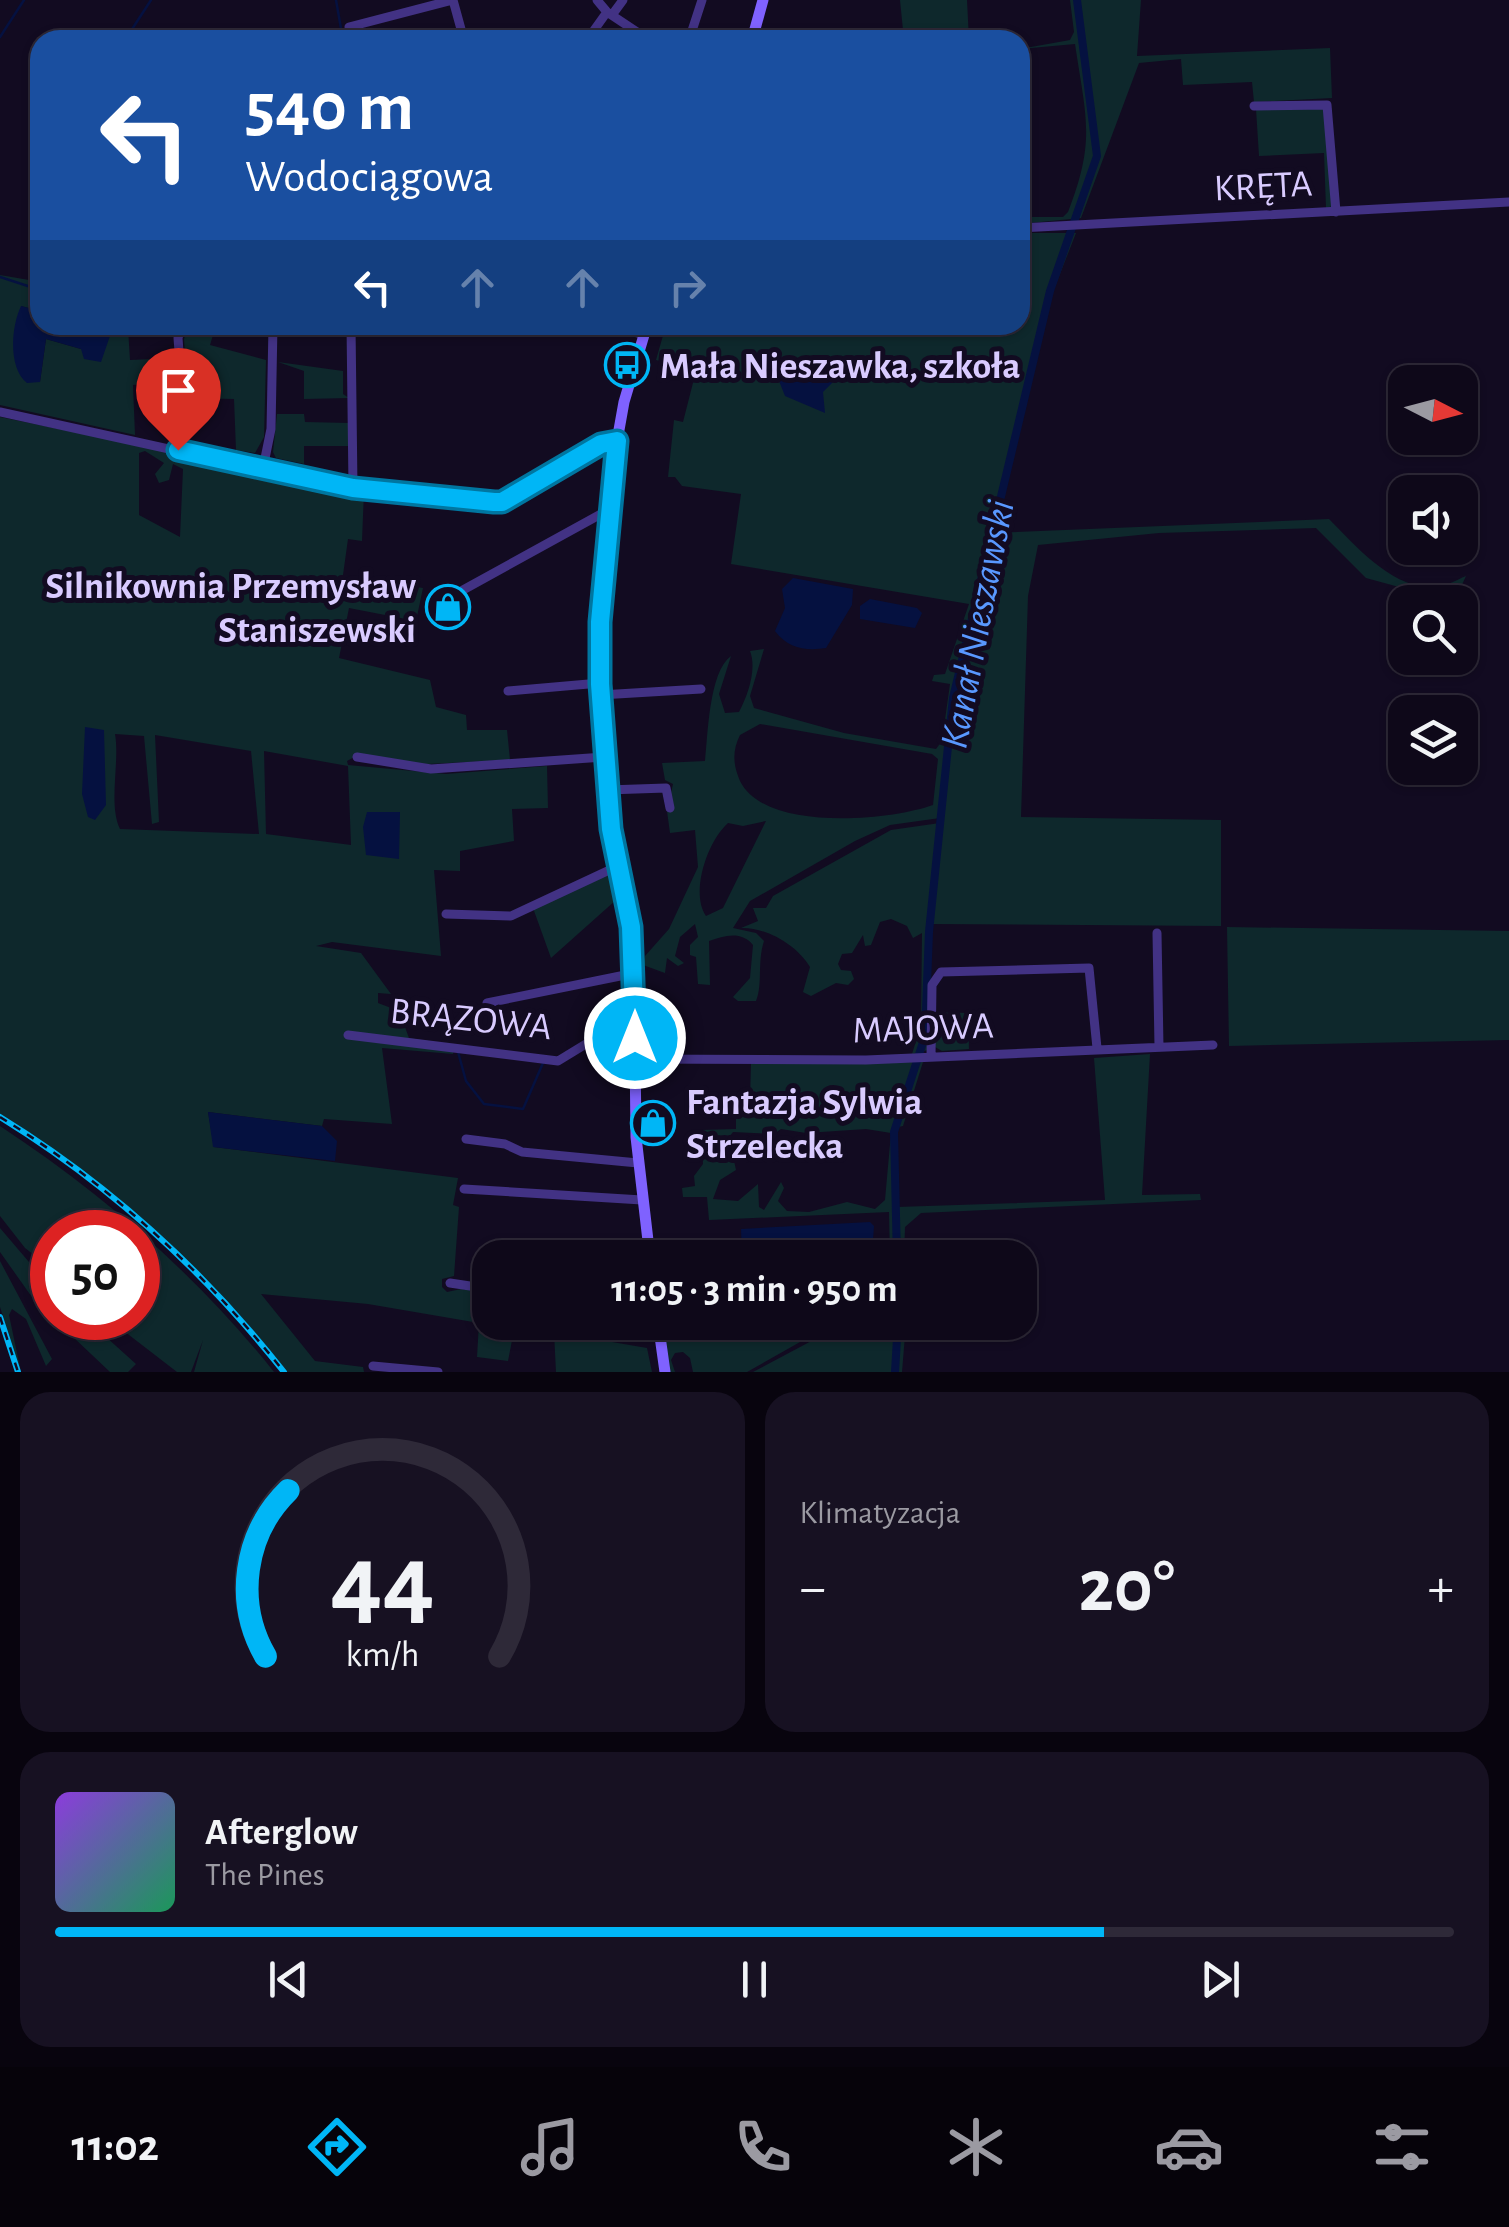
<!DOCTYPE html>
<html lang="pl">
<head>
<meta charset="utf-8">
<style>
	body { margin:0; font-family:"Alegreya Sans",sans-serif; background:#171122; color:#f1f3f6; height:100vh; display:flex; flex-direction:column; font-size:38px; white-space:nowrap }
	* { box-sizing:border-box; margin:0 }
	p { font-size:32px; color:#9b9aa2 }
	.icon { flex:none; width:55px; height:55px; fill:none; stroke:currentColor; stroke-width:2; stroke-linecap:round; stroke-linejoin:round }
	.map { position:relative; height:1372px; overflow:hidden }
	.details { display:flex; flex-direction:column; gap:20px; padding:20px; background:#08040e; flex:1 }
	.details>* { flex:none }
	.banner { position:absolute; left:30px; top:30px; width:1000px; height:305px; border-radius:30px; box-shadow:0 2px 8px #0004,0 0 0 2px #2e2938; background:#1a4fa0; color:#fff; overflow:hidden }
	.needle { width:65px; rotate:96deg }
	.controls { position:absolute; left:1388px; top:365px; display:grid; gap:20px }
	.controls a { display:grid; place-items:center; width:90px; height:90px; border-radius:20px; background:#0e0819; box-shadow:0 2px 8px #0004,0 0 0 2px #2e2938; font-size:50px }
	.speed { position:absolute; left:30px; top:1210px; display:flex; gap:20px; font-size:50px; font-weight:700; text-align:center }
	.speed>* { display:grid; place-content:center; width:130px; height:130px; border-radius:50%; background:#0e0819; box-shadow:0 2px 8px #0004,0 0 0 2px #2e2938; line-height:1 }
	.speed .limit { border:15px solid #d22; background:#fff; color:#111 }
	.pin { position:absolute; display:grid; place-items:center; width:85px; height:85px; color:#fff; margin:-102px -42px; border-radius:50% 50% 50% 0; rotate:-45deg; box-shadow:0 0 10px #0007 }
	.pin .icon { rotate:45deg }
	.me { position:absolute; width:110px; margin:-55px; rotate:0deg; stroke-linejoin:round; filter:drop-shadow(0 0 8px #0008) }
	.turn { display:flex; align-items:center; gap:35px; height:210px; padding:0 50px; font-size:45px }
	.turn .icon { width:130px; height:130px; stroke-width:2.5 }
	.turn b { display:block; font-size:70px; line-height:85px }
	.lanes { display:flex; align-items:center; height:95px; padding:0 50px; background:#0003; justify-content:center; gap:50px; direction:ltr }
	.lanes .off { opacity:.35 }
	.big { font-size:75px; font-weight:700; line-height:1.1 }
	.details .tile { flex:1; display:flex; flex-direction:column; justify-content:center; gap:15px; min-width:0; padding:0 35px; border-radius:30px; background:#171122 }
	.details .dial { align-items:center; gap:0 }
	.dial svg { height:260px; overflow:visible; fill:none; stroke:#2e2938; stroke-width:7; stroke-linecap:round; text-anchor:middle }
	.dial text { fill:#f1f3f6; stroke:none }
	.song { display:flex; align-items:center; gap:30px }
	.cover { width:120px; height:120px; border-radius:15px; background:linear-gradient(135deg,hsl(270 70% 55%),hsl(150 70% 35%)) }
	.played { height:10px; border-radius:5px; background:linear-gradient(90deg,#00b6f6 75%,#2e2938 75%) }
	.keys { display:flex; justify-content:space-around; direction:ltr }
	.heat { display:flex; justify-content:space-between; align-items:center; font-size:55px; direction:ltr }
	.details .tiles { flex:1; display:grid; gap:20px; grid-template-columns:1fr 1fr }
	.tile:last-child { grid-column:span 2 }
	.trip { position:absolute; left:472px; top:1240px; width:565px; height:100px; border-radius:30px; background:#0e0819; box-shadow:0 2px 8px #0004,0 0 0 2px #2e2938; font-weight:700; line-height:100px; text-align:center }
	.menu { display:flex; height:160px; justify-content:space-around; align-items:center; background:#06030a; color:#9b9aa2 }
	.menu .icon { width:70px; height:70px }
	.menu .active { color:#00b6f6 }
	.menu b { font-size:45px; color:#f1f3f6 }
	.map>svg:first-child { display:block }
	.green { fill:#0e282c; fill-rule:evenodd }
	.water { fill:#051140 }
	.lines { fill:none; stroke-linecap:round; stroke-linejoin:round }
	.stream { stroke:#051140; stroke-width:2.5 }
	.canal { stroke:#051140; stroke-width:8 }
	.street { stroke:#423284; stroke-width:9 }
	.secondary { stroke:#7f62ff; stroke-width:11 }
	.rail-casing { stroke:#00b6f6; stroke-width:6 }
	.rail { stroke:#120b21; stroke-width:2.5; stroke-dasharray:8; stroke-linecap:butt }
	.route-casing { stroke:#0076a0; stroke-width:25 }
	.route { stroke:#00b6f6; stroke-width:18 }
	.labels { text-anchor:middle; stroke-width:10; stroke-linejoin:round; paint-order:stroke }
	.street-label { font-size:38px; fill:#d9cbff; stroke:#120b21 }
	.poi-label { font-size:38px; font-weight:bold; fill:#d9cbff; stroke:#120b21; text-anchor:start }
	.water-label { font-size:40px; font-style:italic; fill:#5998ff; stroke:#120b21 }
</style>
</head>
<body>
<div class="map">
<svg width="1509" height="1372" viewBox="0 0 1509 1372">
	<rect width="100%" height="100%" fill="#120b21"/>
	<!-- green -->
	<path class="green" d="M900,0H967L969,40H904Z
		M1070,0H1141L1137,56L1330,48L1332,98L1254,102L1252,82L1183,85L1181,59L1139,63L1081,218L1020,224V217H1063L1068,212C1096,140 1086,118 1075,44L1020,49L1070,40L1074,32Z
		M1319,107L1326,111L1333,206L1326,208L1324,153L1259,156L1256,109Z
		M1020,233H1076L1051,297L995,533L1329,519C1356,546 1387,583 1428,588C1441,589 1454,581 1466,576L1454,602L1366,578L1316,528L1159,533L1038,545L1028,596L1021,817L1221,820V926L930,924L928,1050L912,1054L921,1025L922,933L913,938L907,926L891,919L880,922L871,945L865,946L863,935L852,953L842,954L838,964L841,970L851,971L854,979L848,985L836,983L811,996L803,992L810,967C797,945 766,927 741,928L758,921L753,908H766L773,896L891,830L940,823V818L890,825L855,841L750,901L733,928L756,933L764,941C757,962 763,984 756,1001H738L733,997L750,978L753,945C742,931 725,935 709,941L710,985L698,984L696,957L690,955V945L698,937L695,924L680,937L675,956L684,963L678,966L667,958L665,973L643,965L645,956L669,929L698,867L695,830L670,833L667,811L673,784L665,780L662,763L705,761C708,734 709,672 731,656L719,694L725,713L739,712C748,695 757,669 750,651L764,649L750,696L754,708L844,733L936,749L942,741L950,684L932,681L934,675L945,674L969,604L731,564L741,494L682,486L675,477H668L674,420L683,422L696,371L656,360L666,325H1020ZM760,724L932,754L938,759L933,805C888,821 765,832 740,781C733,765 732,751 740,735ZM766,821L723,908L706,916C690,893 707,842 728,823L743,826Z
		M40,258V311L21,306L40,382L46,339L81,349L111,334L85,325H148L146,332L128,328L130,360L175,358L176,382L133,385L135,435L0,405V275L29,280Z
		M189,325H216L210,345L266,360L264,437L255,453L236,450L234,399L188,398L184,339Z
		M278,362L343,371V394L349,398L304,399V371Z
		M277,414H304L305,422L349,423L350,446H304V464L276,458L273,452Z
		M0,417L364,491L362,541L348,539L343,575L423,588L416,621L349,608L339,658L430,680L436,707L466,715L467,730H507L510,760L427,764L356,756L347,761L348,765L446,774L547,766L548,808L512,809L514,841L460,851V871L434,870L441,956L332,942L316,946L361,953L391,994L378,993V1003L399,1011L409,1038L455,1045L453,1054L382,1048L392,1124L324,1119L322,1126L208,1112L214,1147L458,1178L453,1205L459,1207L454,1276L442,1279V1287L447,1292L461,1289L490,1293V1322L515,1325L508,1361L477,1357L479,1323L368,1304L261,1294L315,1361L363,1367L364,1372H287C208,1270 109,1184 0,1116ZM145,451L164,463L155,474L159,483L169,480L173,464L183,469L180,537L139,515V453ZM115,734L144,736L152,824L159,822L155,735L251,751L259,834L120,829C108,804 120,762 115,734ZM264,751L348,766L351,845L266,834Z
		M611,873L616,900L551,958L533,908Z
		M1227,927L1509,931V1040L1229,1046Z
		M937,1012L968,1013L969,1049L942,1051L935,1047Z
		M1150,1054L1142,1195L1200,1194L1201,1200L921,1213L905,1227L904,1257L890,1258L889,1212L709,1220L707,1197H683L682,1188L695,1186L694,1176L703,1164L701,1130L736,1129V1104L750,1102L751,1063L923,1062L903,1126L898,1127L897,1207L1105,1200L1094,1058ZM781,1129L806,1133L866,1129L891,1133L885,1200L875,1209L847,1202L809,1212L787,1211L778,1201L784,1188L781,1182L764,1210L759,1207L758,1184L738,1201L713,1199L720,1180L736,1170L729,1137L733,1132L774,1134Z
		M0,1126C103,1194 197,1275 274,1372H194L203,1340L191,1372H177L107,1318H138V1232H52V1269L25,1248L0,1216Z
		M0,1228L52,1289V1318H85L136,1364L128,1372H110L34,1300L0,1252Z
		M0,1261L52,1359L46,1366L26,1319L12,1309L9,1315L21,1372L0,1307Z
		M773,1323H906L902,1372H753L817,1338L816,1333L747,1372H693L690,1358L683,1352L675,1353L671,1360L675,1372H668L663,1329L774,1330Z
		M554,1332L647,1348L652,1372H556Z"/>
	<!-- water -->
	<path class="water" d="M21,306L40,311V325H85L111,333L101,362L84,359L81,349L46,339L40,382L27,383C8,368 11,327 21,306Z
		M788,368L825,369L834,381L823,392L825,413L785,396L779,381Z
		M793,578L853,589L852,605L826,648C807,651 788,649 775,631L785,608L782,589Z
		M870,599L917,608L922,613L915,628L860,619V606Z
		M85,727L104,730L106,805L95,820L88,817L82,794Z
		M367,812H400L399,859L366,855L363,827Z
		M208,1112L322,1126L337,1141L335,1161L213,1147Z
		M870,1222L874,1226L872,1255L742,1257L741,1229Z"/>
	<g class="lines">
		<!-- stream -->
		<path class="stream" d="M336,0L343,40
			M0,37L24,0
			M125,40L151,0
			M0,277L40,290
			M458,1052L466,1081L484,1104L523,1109L543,1063"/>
		<!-- canal -->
		<path class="canal" d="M897,1258L894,1132L925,1036L929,932L953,698L1050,291L1097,156L1077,0
			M895,1372L898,1322"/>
		<!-- street -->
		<path class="street" d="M453,0L464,40
			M597,0L607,12L649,40
			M612,15L623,0
			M349,27L453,0
			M587,40L607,12
			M689,40L702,0
			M1254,106L1327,105L1336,212
			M1020,228L1509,202
			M351,325L353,488
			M610,325L644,335
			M455,331L456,325
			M0,412L329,484L494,502L601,444L617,441
			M178,451L184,419L178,338L182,325
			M263,468L271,429L273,325
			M463,590L610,509
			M508,691L600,683
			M600,695L701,689
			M357,757L431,769L604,757
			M607,790L666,788L670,808
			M446,914L511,916L618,866
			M1157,933L1159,1047
			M487,1003L635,973
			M348,1035L558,1061L635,1014
			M931,1057L932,985L941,972L1089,968L1097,1048
			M635,1059L866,1060L1213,1045
			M466,1139L505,1144L522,1152L638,1163
			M464,1189L642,1200
			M450,1283L490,1289
			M373,1366L438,1372"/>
		<!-- secondary -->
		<path class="secondary" d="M752,40L763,0
			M647,325L624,402L617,441L599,662L611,829L634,960L636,1137L650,1258
			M658,1322L665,1372"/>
		<defs>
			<path id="rail" d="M0,1117C109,1184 205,1272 284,1372
				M0,1317L18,1372"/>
		</defs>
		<!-- rail casing -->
		<use href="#rail" class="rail-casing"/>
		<!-- rail -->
		<use href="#rail" class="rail"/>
	</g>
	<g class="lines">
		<defs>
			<path id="route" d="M178,450L353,488L494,502H502L601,444L617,441L600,622V684L611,829L631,927L635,1038"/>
		</defs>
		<!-- route casing -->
		<use href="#route" class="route-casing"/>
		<!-- route -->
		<use href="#route" class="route"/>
	</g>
	<!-- icons -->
	<defs>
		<symbol id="bus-ring" viewBox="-11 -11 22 22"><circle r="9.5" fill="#120b21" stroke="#00b6f6" stroke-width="1.5"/><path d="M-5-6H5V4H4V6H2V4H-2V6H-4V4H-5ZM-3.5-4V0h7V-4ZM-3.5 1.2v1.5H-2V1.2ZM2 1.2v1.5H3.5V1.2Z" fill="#00b6f6"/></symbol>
		<symbol id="shop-ring" viewBox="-11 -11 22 22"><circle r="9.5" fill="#120b21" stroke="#00b6f6" stroke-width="1.5"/><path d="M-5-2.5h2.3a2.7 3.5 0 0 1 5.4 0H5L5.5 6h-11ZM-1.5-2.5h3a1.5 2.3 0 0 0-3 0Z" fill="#00b6f6"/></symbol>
	</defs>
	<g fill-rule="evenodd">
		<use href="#bus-ring" x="602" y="340" width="50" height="50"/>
		<use href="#shop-ring" x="423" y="582" width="50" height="50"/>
		<use href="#shop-ring" x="628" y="1098" width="50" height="50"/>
	</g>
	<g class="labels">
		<!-- street labels -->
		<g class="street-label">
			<text transform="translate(1263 185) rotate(-3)" y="13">KRĘTA</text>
			<text transform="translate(471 1018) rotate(6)" y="13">BRĄZOWA</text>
			<text transform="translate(923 1027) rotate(-2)" y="13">MAJOWA</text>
		</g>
		<!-- poi labels -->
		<g class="poi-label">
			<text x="660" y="378">Mała Nieszawka, szkoła</text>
			<text x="416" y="598" text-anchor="end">Silnikownia Przemysław<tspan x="416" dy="44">Staniszewski</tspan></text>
			<text x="686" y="1114">Fantazja Sylwia<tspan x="686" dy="44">Strzelecka</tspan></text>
		</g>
		<!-- water labels -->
		<g class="water-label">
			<text transform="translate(976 624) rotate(-79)" y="14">Kanał Nieszawski</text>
		</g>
	</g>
</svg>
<div class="controls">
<a><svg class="needle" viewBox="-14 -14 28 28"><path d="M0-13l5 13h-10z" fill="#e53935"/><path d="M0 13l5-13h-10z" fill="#9b9aa2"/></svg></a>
<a><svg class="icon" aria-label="sound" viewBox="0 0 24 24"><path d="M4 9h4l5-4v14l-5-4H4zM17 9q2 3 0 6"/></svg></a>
<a><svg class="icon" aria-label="search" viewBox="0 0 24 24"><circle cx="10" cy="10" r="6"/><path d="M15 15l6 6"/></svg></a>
<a><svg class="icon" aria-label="layers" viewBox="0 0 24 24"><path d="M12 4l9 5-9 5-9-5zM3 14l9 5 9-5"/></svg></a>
</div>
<div class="speed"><div class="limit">50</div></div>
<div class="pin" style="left:178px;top:450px;background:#d93025"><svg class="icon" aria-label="arrive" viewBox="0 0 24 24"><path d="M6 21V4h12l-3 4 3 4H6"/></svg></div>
<svg class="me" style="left:635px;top:1038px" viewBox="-20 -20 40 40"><circle r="17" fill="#00b6f6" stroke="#fff" stroke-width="3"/><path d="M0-11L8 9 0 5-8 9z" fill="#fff"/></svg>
<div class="trip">11:05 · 3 min · 950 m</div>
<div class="banner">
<div class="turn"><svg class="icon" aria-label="left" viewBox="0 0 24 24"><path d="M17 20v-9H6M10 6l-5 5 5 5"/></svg><div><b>540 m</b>Wodociągowa</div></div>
<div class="lanes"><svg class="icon" aria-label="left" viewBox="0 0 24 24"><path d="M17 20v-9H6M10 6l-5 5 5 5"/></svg><svg class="icon off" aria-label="ahead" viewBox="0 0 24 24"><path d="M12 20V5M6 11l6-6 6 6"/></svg><svg class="icon off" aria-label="ahead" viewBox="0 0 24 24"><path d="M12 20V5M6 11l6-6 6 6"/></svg><svg class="icon off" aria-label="right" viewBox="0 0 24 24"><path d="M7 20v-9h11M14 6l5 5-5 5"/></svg></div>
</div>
</div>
<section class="details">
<div class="tiles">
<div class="tile dial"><svg viewBox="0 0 100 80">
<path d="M14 69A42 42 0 1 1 86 69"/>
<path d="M14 69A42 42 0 0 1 21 18" stroke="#00b6f6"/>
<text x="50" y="56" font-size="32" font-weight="700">44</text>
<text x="50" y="72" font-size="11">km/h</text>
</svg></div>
<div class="tile"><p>Klimatyzacja</p>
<div class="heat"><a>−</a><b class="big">20°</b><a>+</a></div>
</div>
<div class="tile">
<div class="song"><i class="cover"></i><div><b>Afterglow</b><p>The Pines</p></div></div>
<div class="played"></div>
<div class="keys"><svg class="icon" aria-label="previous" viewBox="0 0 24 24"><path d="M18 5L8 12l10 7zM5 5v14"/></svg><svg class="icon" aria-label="pause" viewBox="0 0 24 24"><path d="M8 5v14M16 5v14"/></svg><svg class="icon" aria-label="next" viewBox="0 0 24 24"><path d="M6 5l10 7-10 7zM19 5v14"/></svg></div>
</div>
</div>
</section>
<nav class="menu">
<b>11:02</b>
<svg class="icon active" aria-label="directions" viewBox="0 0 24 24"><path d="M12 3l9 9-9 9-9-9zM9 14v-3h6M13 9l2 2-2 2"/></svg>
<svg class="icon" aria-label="music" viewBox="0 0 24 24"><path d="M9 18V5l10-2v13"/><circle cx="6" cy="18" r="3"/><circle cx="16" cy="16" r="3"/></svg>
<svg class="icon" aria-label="phone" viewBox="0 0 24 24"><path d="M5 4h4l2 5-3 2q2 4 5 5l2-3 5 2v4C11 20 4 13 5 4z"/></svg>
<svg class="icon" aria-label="climate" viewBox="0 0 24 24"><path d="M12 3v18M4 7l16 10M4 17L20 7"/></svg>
<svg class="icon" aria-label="car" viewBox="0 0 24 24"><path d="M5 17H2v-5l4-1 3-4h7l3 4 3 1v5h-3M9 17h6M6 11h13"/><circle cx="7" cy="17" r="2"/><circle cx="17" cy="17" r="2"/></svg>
<svg class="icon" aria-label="filters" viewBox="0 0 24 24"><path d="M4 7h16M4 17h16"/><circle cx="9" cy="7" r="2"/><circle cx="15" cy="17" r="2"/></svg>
</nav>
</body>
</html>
